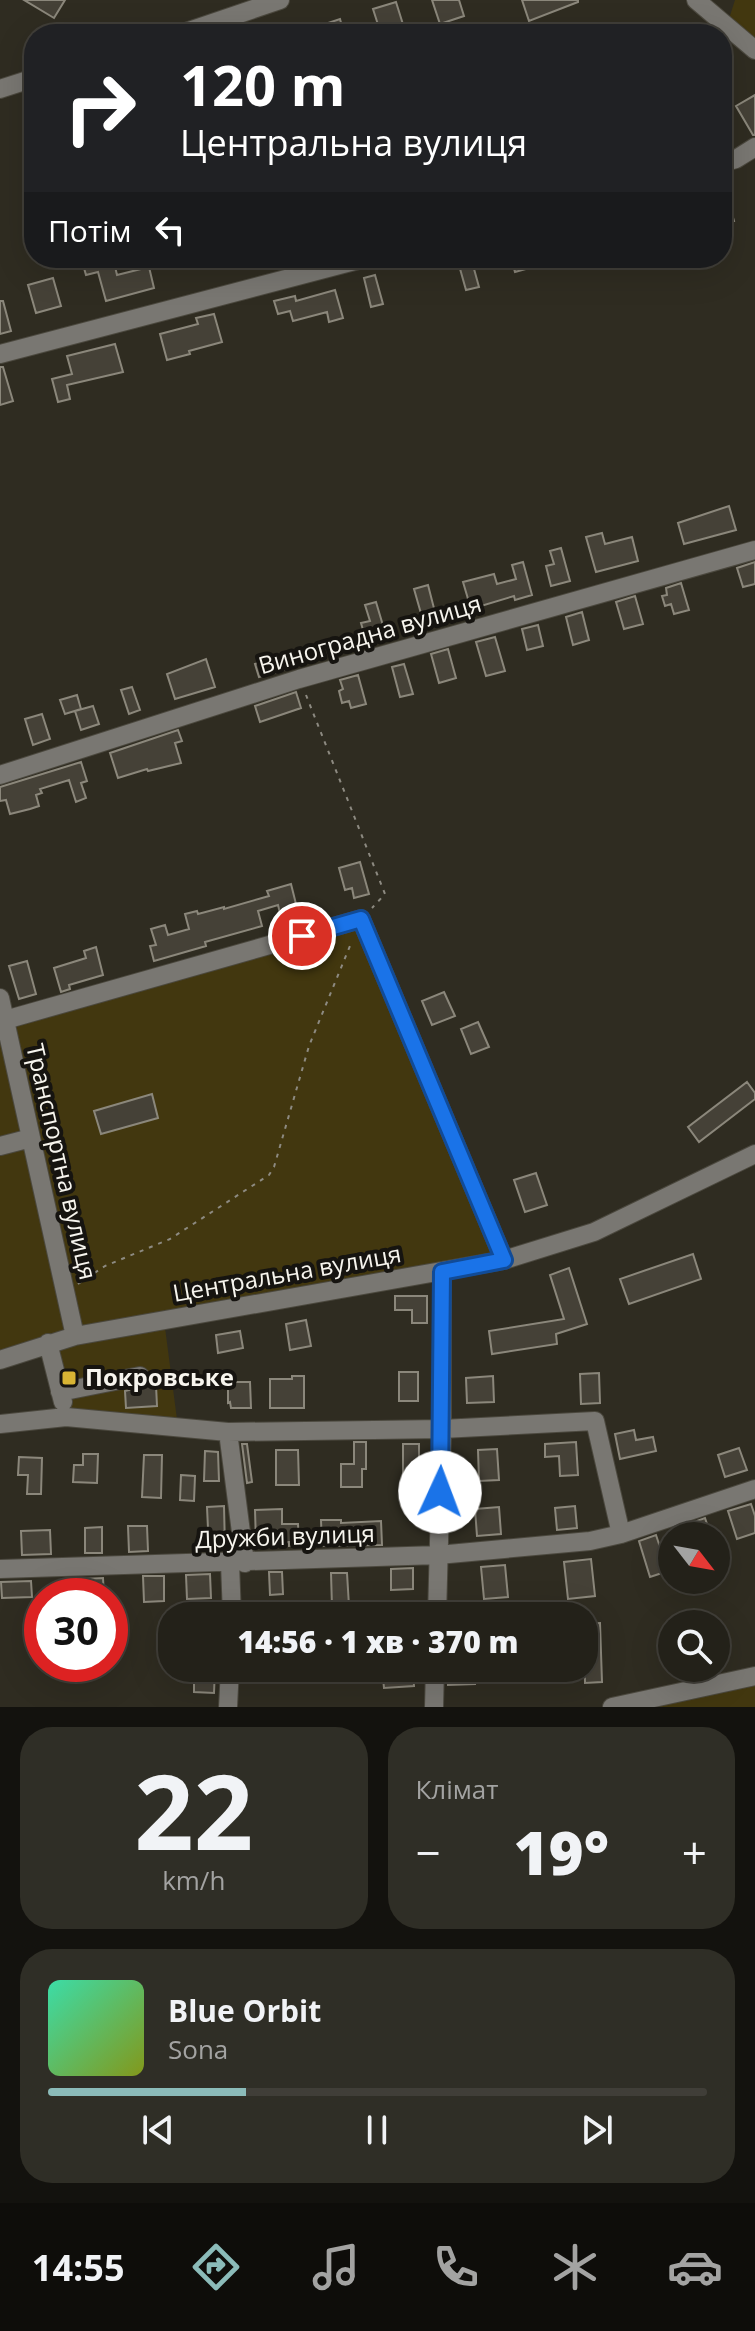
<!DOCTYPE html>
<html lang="uk">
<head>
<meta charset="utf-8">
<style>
	body { margin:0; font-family:"Open Sans",sans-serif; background:#2f2e26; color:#f1f3f6; height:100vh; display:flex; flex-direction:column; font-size:30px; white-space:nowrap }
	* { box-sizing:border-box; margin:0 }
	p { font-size:26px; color:#a3a3a2 }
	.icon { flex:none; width:44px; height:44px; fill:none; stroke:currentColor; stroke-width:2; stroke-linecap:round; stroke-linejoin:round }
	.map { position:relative; height:1707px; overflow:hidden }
	.drawer { display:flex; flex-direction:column; gap:20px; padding:20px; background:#13120e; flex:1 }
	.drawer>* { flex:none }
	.hud { position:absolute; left:24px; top:24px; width:708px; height:244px; border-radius:32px; box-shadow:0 8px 32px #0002,0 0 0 2px #403e38; background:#202124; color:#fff; overflow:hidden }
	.needle { width:52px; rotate:121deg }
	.buttons { position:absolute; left:658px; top:1522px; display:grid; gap:16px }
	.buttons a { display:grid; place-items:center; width:72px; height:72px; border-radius:50%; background:#232119; box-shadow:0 8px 32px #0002,0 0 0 2px #403e38; font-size:40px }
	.speed { position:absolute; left:24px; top:1578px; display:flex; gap:16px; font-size:40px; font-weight:700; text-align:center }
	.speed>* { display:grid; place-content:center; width:104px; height:104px; border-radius:50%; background:#232119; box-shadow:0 8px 32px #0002,0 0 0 2px #403e38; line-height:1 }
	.speed .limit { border:12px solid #d22; background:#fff; color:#111 }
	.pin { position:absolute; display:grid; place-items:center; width:68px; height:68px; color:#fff; margin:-34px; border:4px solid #fff; border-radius:50%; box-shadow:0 2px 8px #0007 }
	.me { position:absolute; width:88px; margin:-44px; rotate:2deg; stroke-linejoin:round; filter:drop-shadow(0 0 6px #0008) }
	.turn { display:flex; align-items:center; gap:28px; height:168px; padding:0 24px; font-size:36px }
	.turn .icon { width:104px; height:104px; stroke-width:2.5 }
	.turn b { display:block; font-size:56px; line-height:68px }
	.then { display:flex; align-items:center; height:76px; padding:0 24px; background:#0003; gap:16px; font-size:30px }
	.big { font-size:60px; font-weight:800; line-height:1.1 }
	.drawer .widget { flex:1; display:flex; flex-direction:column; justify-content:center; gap:12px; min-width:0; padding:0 28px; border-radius:32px; background:#2f2e26 }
	.drawer .dial { align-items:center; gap:0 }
	.dial b { font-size:104px; line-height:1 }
	.song { display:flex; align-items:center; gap:24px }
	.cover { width:96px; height:96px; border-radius:12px; background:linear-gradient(135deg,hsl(160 70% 55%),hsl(70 70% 35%)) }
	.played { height:8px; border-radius:4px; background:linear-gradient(90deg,#8bbbb9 30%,#403e38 30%) }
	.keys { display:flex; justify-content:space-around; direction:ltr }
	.heat { display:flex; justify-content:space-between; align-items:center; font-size:44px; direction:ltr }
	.drawer .tiles { flex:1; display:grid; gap:20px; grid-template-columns:1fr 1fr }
	.widget:last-child { grid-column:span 2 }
	.trip { position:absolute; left:158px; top:1602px; width:440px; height:80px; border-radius:32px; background:#232119; box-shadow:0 8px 32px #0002,0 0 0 2px #403e38; font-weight:800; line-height:80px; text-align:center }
	.tabs { display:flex; height:128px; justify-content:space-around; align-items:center; background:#0e0d0a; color:#a3a3a2 }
	.tabs .icon { width:56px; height:56px }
	.tabs .selected { color:#8bbbb9 }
	.tabs b { font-size:36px; color:#f1f3f6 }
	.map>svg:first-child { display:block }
	.green { fill:#42370f }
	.building { fill:#454137; stroke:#8b877b; stroke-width:2 }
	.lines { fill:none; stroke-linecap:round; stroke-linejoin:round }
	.minor-casing { stroke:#4b483e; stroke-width:20 }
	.path { stroke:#8d8a81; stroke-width:2; stroke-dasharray:4 6; stroke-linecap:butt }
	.minor { stroke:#797772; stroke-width:18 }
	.route-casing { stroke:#114b97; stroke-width:20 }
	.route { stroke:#1a73e8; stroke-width:14 }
	.poi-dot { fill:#d8b434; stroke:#161410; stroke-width:3 }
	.labels { text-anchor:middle; stroke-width:8; stroke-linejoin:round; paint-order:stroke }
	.street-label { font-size:24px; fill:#f7f5ee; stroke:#161410 }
	.poi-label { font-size:24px; font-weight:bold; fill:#f7f5ee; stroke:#161410; text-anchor:start }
</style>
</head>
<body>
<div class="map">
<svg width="755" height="1707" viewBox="0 0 755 1707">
	<rect width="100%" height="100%" fill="#2f2c21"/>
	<!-- green -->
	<path class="green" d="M735,0H755V50L727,25Z
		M361,919L504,1260L164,1320L178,1427L66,1417L48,1344L0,1360V998L5,1019Z
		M755,1676V1707H634Z"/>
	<!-- building -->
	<path class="building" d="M24,0H65L54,18Z
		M432,0H459L464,16L440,24Z
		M522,0H578V2L529,21Z
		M396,2L406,34H381L373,9Z
		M340,19L344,34H301V32Z
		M755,95V135H753L736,106Z
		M722,189H725L734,221L722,224Z
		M95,258H113L117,275L149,267L154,288L106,301L98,272L86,275L82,261Z
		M457,258H471L479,287L466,290Z
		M511,258H531L533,267L515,272Z
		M375,275L383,304L371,307L364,278Z
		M53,278L61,306L36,313L28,285Z
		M335,290L343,318L329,322L327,312L293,321L290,311L278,314L274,301L295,296L296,301Z
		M0,301H3L11,331L0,334Z
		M214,314L222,342L189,351L190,354L167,360L160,334L198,324L196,318Z
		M115,344L123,372L67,385L70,399L58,402L52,379L72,374L67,356Z
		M0,367H3L13,401L0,405Z
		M729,506L736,530L684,544L678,523Z
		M602,533L605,544L632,537L638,561L596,572L586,537Z
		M561,548L570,581L551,586L546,566L554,564L550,551Z
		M523,562L532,595L515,600L514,596L471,609L463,582L494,574L497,584L516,579L512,565Z
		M755,562V584L743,587L737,568Z
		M681,583L689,610L674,614L671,604L665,606L662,596L667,595L666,588Z
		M428,585L437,620L424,624L414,589Z
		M635,596L643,624L624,629L616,602Z
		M376,602L387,639L367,644L361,623L370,621L365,605Z
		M582,612L589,640L573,645L566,617Z
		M538,625L543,646L527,650L522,629Z
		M495,637L505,671L486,676L476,642Z
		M448,649L456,678L439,683L431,654Z
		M282,655L286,669L259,677L255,664Z
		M206,659L215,687L175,699L167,674Z
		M404,664L413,694L400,697L392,667Z
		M358,675L366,704L351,708L349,701L342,703L339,691L343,689L340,680Z
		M132,687L140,710L129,714L121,690Z
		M296,692L301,708L260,722L255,706Z
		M77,695L81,709L65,714L60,700Z
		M93,706L99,724L81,730L75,711Z
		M42,714L50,739L33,745L25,719Z
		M178,730L182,741L175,743L181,763L148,771L147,769L118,778L110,753Z
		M81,762L87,781L81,783L86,798L76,802L69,780L40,789L42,793L36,795L39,806L30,809L10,814L6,800L0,801V787Z
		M360,862L369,894L354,898L352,888L345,890L339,868Z
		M291,884L298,912L281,917L278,905L258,911L262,926L205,942L206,946L154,961L150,946L156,945L151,929L165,925L168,935L189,929L185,914L197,911L198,914L224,907V909L269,896L267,891Z
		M96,947L103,975L69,985L70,989L61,992L54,968L86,958L84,951Z
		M27,961L36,994L19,999L9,966Z
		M444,992L455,1016L432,1025L422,1001Z
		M478,1022L489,1047L471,1054L461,1029Z
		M747,1082L755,1093V1099L699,1142L688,1127Z
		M152,1094L158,1118L101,1134L94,1111Z
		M536,1173L547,1205L525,1212L514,1180Z
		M693,1254L701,1279L629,1304L620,1279Z
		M569,1268L587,1324L556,1334L557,1344L492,1354L489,1331L564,1319L550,1275Z
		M395,1296H427V1323H412V1310H395Z
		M306,1320L311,1346L290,1350L286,1324Z
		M240,1331L243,1348L218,1353L216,1335Z
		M399,1372H418V1401H399Z
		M599,1373L600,1403L581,1404L580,1374Z
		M292,1376H304V1408H270V1379H292Z
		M493,1376L494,1402L467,1403L466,1378Z
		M228,1382H250L251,1408H231L230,1402L228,1403Z
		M148,1385H156L157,1406L126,1408L125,1391Z
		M634,1430L636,1440L653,1437L656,1451L620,1459L615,1434Z
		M354,1442H366V1469H362V1487H341V1464H354Z
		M576,1442L578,1475L560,1476L559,1456L545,1457V1444Z
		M242,1444H247L252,1482L247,1483Z
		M403,1444H419V1479H403Z
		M739,1448L747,1470L725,1477L718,1455Z
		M497,1449L499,1480L479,1481L478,1450Z
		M276,1450H298L299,1485H276Z
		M205,1451L218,1452L219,1481H204Z
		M83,1454H98L97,1483L73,1482L74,1465H83Z
		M144,1455H162L161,1498L142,1497Z
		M19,1457L42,1458L41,1494H27L28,1475H18Z
		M181,1475L195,1476L194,1501L180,1500Z
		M751,1504L755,1516V1533L737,1539L728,1511Z
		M224,1506L225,1549L209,1550L207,1507Z
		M575,1506L577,1528L557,1530L555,1508Z
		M499,1507L501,1534L477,1536L475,1509Z
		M282,1509V1524H298L299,1545L289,1546V1542L256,1543L255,1510Z
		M705,1518L711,1536H687L683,1526Z
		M321,1520H341V1523L381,1521L382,1545L322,1546Z
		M128,1526H147L148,1551L129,1552Z
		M102,1527V1553H85V1528Z
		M50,1530L51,1554L22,1555L21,1531Z
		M656,1535L668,1571L650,1577L639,1541Z
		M591,1559L595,1596L568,1599L564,1562Z
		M505,1565L508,1597L484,1599L481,1567Z
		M413,1568V1589L391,1590V1569Z
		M269,1572H282L283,1594L270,1595Z
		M331,1573H347L349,1606L332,1607Z
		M210,1574L211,1598L187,1599L186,1575Z
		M143,1576H164V1601L144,1602Z
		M103,1578L104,1596H56V1584L83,1583V1579Z
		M31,1581L32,1597L2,1598L1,1582Z
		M600,1623L602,1682L585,1683L584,1624Z
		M194,1668H215L214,1693L194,1692Z
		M382,1668H396V1674L413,1673L414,1686L384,1688Z
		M447,1668H474L475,1684L448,1685Z"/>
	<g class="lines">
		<defs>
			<path id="minor" d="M696,0L755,50
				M180,34L280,0
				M0,89L34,78
				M722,163L736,159L755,147
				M0,354L366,258
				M0,775L299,679L755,550
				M0,998L75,1336
				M5,1020L361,919L504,1260
				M0,1146L31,1138
				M48,1343L63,1402
				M0,1360L75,1336L504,1260L594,1232L755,1154
				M60,1392L140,1376
				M0,1424L66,1417L228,1432L442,1429L595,1421L621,1534
				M228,1432L245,1563
				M230,1563L232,1616
				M0,1569L438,1555L590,1541L621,1534L755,1489
				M437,1616L442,1429V1272
				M228,1707L230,1668
				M434,1707L435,1668
				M612,1707L755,1676"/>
		</defs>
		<!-- minor casing -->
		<use href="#minor" class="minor-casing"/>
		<!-- path -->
		<path class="path" d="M306,695L385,894L372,908
			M78,1284L105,1266L170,1239L269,1175L274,1167L309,1046L352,941"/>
		<!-- minor -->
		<use href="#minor" class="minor"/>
	</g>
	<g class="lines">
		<defs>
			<path id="route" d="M302,936L361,919L504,1260L442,1272L440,1492"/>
		</defs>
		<!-- route casing -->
		<use href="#route" class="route-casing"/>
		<!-- route -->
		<use href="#route" class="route"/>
	</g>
	<!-- markers -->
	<rect class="poi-dot" x="61" y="1370" width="16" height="16" rx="4"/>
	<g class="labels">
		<!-- street labels -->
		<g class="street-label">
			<text transform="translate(370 635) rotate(-16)" y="8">Виноградна вулиця</text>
			<text transform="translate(61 1162) rotate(77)" y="8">Транспортна вулиця</text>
			<text transform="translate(287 1274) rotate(-10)" y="8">Центральна вулиця</text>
			<text transform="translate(285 1537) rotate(-2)" y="8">Дружби вулиця</text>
		</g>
		<!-- poi labels -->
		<g class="poi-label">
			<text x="85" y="1386">Покровське</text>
		</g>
	</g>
</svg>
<div class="buttons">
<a><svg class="needle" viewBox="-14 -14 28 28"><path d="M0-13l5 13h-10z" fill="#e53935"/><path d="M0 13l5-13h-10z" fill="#a3a3a2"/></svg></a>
<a><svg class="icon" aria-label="search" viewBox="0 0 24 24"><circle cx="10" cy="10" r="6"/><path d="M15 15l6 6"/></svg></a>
</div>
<div class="speed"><div class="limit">30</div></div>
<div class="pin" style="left:302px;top:936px;background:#d93025"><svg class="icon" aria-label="arrive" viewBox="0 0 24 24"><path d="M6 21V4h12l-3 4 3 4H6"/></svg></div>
<svg class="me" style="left:440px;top:1492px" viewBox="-20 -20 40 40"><circle r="19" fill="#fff"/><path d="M0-13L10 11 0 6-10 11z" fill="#1a73e8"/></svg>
<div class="trip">14:56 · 1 хв · 370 m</div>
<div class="hud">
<div class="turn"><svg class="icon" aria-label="right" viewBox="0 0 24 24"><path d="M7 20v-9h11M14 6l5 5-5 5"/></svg><div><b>120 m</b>Центральна вулиця</div></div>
<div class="then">Потім<svg class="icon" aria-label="left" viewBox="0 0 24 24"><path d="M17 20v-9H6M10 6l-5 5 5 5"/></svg></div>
</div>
</div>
<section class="drawer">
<div class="tiles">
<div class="widget dial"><b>22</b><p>km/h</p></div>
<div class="widget"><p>Клімат</p>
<div class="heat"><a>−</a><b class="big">19°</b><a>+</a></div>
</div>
<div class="widget">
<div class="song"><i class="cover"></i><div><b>Blue Orbit</b><p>Sona</p></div></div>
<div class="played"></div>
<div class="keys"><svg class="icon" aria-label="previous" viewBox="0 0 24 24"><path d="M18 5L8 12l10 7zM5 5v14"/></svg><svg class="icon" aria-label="pause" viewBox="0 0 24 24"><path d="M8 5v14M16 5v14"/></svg><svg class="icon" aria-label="next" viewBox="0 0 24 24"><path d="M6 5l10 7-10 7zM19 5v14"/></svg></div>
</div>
</div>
</section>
<nav class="tabs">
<b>14:55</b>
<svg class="icon selected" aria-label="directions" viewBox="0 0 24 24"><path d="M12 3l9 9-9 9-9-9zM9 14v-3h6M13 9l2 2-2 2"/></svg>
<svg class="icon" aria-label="music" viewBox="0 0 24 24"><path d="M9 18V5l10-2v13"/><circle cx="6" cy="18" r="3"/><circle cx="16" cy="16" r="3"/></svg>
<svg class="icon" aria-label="phone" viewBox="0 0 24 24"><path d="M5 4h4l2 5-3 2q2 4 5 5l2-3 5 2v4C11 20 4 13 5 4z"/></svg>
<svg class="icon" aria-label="climate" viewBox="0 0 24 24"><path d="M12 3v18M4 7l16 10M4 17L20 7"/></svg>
<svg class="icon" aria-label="car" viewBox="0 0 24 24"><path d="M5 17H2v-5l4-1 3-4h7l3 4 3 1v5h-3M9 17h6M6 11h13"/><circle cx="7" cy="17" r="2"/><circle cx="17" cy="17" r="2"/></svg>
</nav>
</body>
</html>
